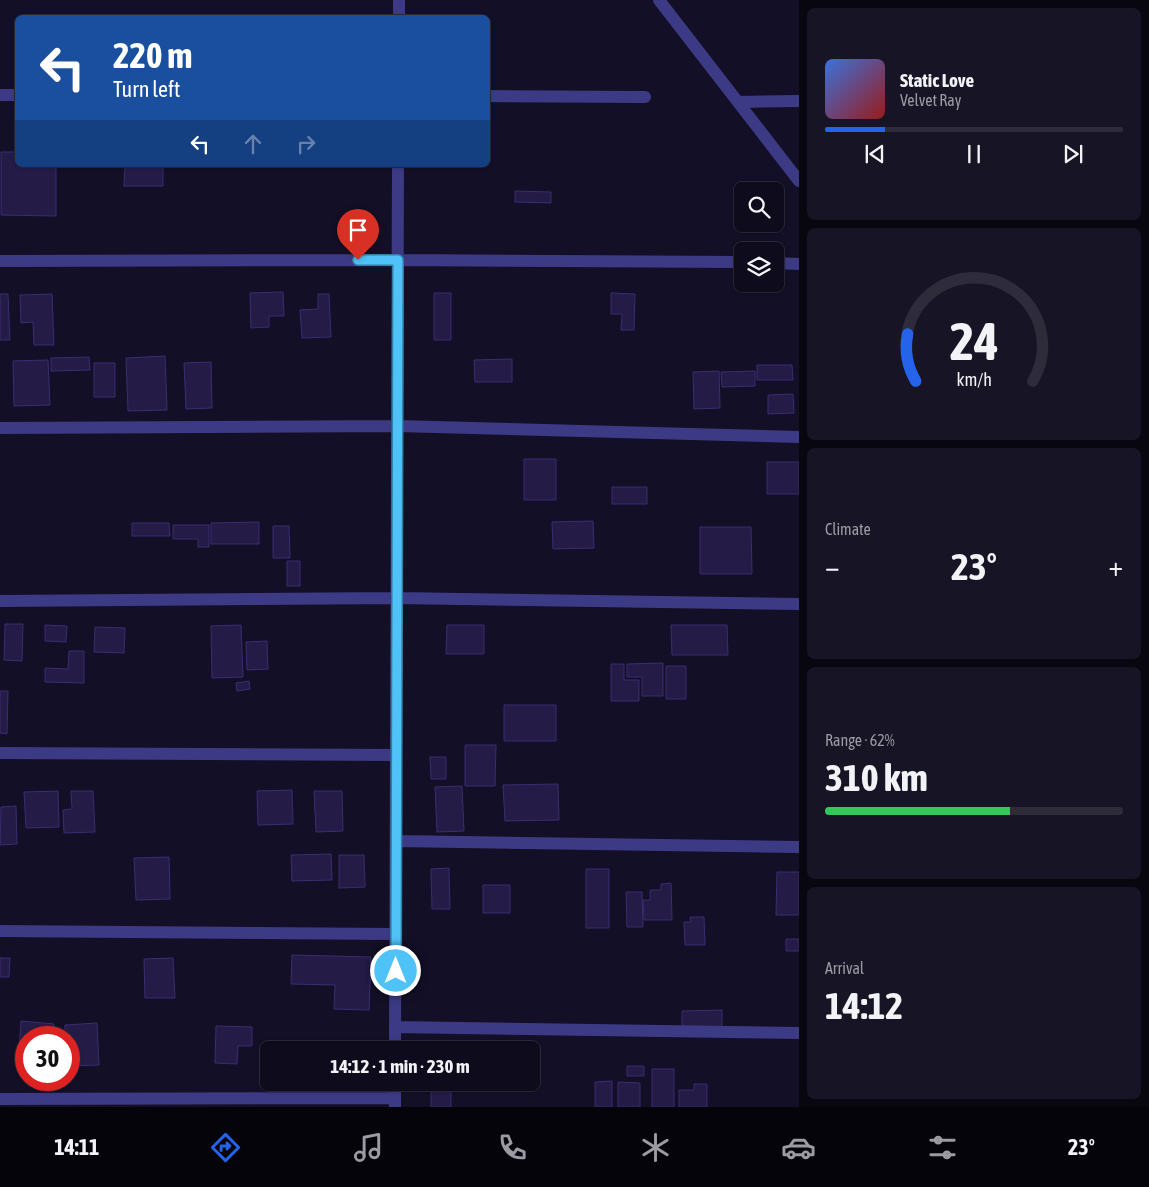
<!DOCTYPE html>
<html lang="en">
<head>
<meta charset="utf-8">
<style>
	body { margin:0; font-family:"Asap Condensed",sans-serif; background:#171425; color:#f1f3f6; height:100vh; display:flex; flex-direction:column; font-size:19px; white-space:nowrap }
	* { box-sizing:border-box; margin:0 }
	p { font-size:16px; color:#9b9ba3 }
	.icon { flex:none; width:28px; height:28px; fill:none; stroke:currentColor; stroke-width:2; stroke-linecap:round; stroke-linejoin:round }
	.map { position:relative; flex:1; overflow:hidden }
	.drawer { display:flex; flex-direction:column; gap:8px; padding:8px; background:#08060f; width:350px }
	.drawer>* { flex:none }
	.banner { position:absolute; left:15px; top:15px; width:475px; height:152px; border-radius:8px; box-shadow:0 1px 4px #0004,0 0 0 1px #2e2b3b; background:#1a4fa0; color:#fff; overflow:hidden }
	.controls { position:absolute; left:734px; top:182px; display:grid; gap:10px }
	.controls a { display:grid; place-items:center; width:50px; height:50px; border-radius:8px; background:#0e0b1c; box-shadow:0 1px 4px #0004,0 0 0 1px #2e2b3b; font-size:25px }
	.speed { position:absolute; left:15px; top:1026px; display:flex; gap:10px; font-size:25px; font-weight:700; text-align:center }
	.speed>* { display:grid; place-content:center; width:65px; height:65px; border-radius:50%; background:#0e0b1c; box-shadow:0 1px 4px #0004,0 0 0 1px #2e2b3b; line-height:1 }
	.speed .limit { border:8px solid #d22; background:#fff; color:#111 }
	.pin { position:absolute; display:grid; place-items:center; width:42px; height:42px; color:#fff; margin:-51px -21px; border-radius:50% 50% 50% 0; rotate:-45deg; box-shadow:0 0 5px #0007 }
	.pin .icon { rotate:45deg }
	.me { position:absolute; width:55px; margin:-28px; rotate:0deg; stroke-linejoin:round; filter:drop-shadow(0 0 4px #0008) }
	.turn { display:flex; align-items:center; gap:18px; height:105px; padding:0 15px; font-size:22px }
	.turn .icon { width:65px; height:65px; stroke-width:2.5 }
	.turn b { display:block; font-size:35px; line-height:42px }
	.lanes { display:flex; align-items:center; height:48px; padding:0 15px; background:#0003; justify-content:center; gap:25px; direction:ltr }
	.lanes .off { opacity:.35 }
	.big { font-size:38px; font-weight:700; line-height:1.1 }
	.drawer .tile { flex:1; display:flex; flex-direction:column; justify-content:center; gap:8px; min-width:0; padding:0 18px; border-radius:8px; background:#171425 }
	.drawer .dial { align-items:center; gap:0 }
	.dial svg { height:130px; overflow:visible; fill:none; stroke:#2e2b3b; stroke-width:7; stroke-linecap:round; text-anchor:middle }
	.dial text { fill:#f1f3f6; stroke:none }
	.song { display:flex; align-items:center; gap:15px }
	.cover { width:60px; height:60px; border-radius:8px; background:linear-gradient(135deg,hsl(220 70% 55%),hsl(0 70% 35%)) }
	.played { height:5px; border-radius:2px; background:linear-gradient(90deg,#2563eb 20%,#2e2b3b 20%) }
	.keys { display:flex; justify-content:space-around; direction:ltr }
	.heat { display:flex; justify-content:space-between; align-items:center; font-size:28px; direction:ltr }
	.charge { height:8px; border-radius:4px; background:linear-gradient(90deg,#34c759 62%,#2e2b3b 0) }
	.trip { position:absolute; left:260px; top:1041px; width:280px; height:50px; border-radius:8px; background:#0e0b1c; box-shadow:0 1px 4px #0004,0 0 0 1px #2e2b3b; font-weight:700; line-height:50px; text-align:center }
	.tabs { display:flex; height:80px; justify-content:space-around; align-items:center; background:#06040b; color:#9b9ba3 }
	.tabs .icon { width:35px; height:35px }
	.tabs .on { color:#2563eb }
	.tabs b { font-size:22px; color:#f1f3f6 }
	main { display:flex; flex:1; min-height:0 }
	.map>svg:first-child { display:block }
	.building { fill:#241b47; stroke:#3b2d73 }
	.lines { fill:none; stroke-linecap:round; stroke-linejoin:round }
	.minor { stroke:#3d3a85; stroke-width:12 }
	.tertiary { stroke:#3d3a85; stroke-width:12 }
	.route-casing { stroke:#337fa1; stroke-width:12 }
	.route { stroke:#4fc3f7; stroke-width:9 }
</style>
</head>
<body>
<main>
<div class="map">
<svg width="799" height="1107" viewBox="0 0 799 1107">
	<rect width="100%" height="100%" fill="#130f26"/>
	<!-- building -->
	<path class="building" d="M1,152H18V165H56V216L1,215Z
		M125,165H163V186H124Z
		M515,191L551,192V203L515,202Z
		M283,292L284,316H269V327L251,328L250,293Z
		M434,293H451V340H434Z
		M611,293L635,294L634,330H621L622,314H611Z
		M0,294H8L10,340H0Z
		M52,294L54,345H34L33,322L21,323L20,295Z
		M318,294H329L331,337L302,338L300,310L318,309Z
		M165,356L167,410L128,411L126,358Z
		M89,357L90,370L51,371V358Z
		M512,359V382H475L474,360Z
		M48,360L50,405L14,406L13,361Z
		M211,362L212,408L186,409L184,363Z
		M94,363H115V397H94Z
		M757,365H792L793,380H757Z
		M719,371L720,408L694,409L693,372Z
		M755,371V386L722,387L721,372Z
		M793,394L794,413L768,414V395Z
		M524,459H556V500H524Z
		M767,462H799V494H767Z
		M612,487H647V504H612Z
		M593,521L594,548L553,549L552,522Z
		M259,522V544H211V523Z
		M132,523H169L170,536H132Z
		M173,525H209V547H198V539H173Z
		M273,526H289L290,558H273Z
		M700,527H751L752,574H700Z
		M287,561H300V586H287Z
		M5,624H23L22,661L4,660Z
		M45,625L67,626L66,642L45,641Z
		M241,625L243,677L212,678L211,626Z
		M447,625H484V654H446Z
		M671,625H727L728,655H672Z
		M95,627L125,628L124,653L94,652Z
		M267,641L268,669L247,670L246,642Z
		M69,651H84V683L45,682V668L68,669Z
		M663,663V696H642V677H627V664Z
		M611,664H624V680H639V701H611Z
		M666,666H686V699H666Z
		M249,681L250,689L237,691L236,683Z
		M0,691H8L7,734L0,733Z
		M504,705H556V741H504Z
		M465,745H496L495,786H465Z
		M430,757H446V779H431Z
		M558,784L559,820L505,821L503,785Z
		M462,786L464,831L437,832L435,787Z
		M292,790L293,824L258,825L257,791Z
		M58,791L59,827L26,828L24,792Z
		M71,791H93L95,832L64,833L63,810L72,809Z
		M314,791H342L343,831L316,832Z
		M16,806L17,844L0,845L1,807Z
		M331,854L332,880L292,881L291,855Z
		M339,855H364L365,887L339,888Z
		M169,857L170,899L136,900L134,858Z
		M449,868L450,909H432L431,869Z
		M586,869H609V928H586Z
		M777,872H799V915H776Z
		M671,883L672,920H644L643,900H650V890H661V884Z
		M483,885H510V913H483Z
		M626,892H642L643,927H627Z
		M690,917H704L705,945H685L684,922H691Z
		M786,939H799V951H786Z
		M292,955L371,957L369,1010L334,1009L335,985L291,984Z
		M0,958H10L9,977H0Z
		M173,958L175,998H145L144,959Z
		M722,1010V1028L682,1029V1011Z
		M21,1021L54,1024L53,1038H26V1053H19Z
		M97,1023L99,1065L69,1066V1038H65V1025Z
		M216,1026L252,1027V1046H238L237,1064L215,1063Z
		M627,1066H644V1076H627Z
		M652,1069H674V1107H652Z
		M612,1081V1107H595V1082Z
		M431,1082H451V1107H431Z
		M618,1082L640,1083V1107H618Z
		M694,1084H707V1107H679V1090H694Z"/>
	<g class="lines">
		<!-- minor -->
		<path class="minor" d="M399,18V0
			M0,95H18
			M488,96L645,97
			M738,102L799,101
			M0,261L398,260L742,262
			M775,263L799,264
			M0,428L397,426L799,437
			M0,601L397,598L799,604
			M0,753L396,755
			M396,841L799,847
			M0,931L396,934
			M395,1027L799,1033
			M395,1050L398,165
			M0,1099L395,1098
			M395,1107V1082"/>
		<!-- tertiary -->
		<path class="tertiary" d="M659,0L799,181"/>
	</g>
	<g class="lines">
		<defs>
			<path id="route" d="M358,260H398L396,971"/>
		</defs>
		<!-- route casing -->
		<use href="#route" class="route-casing"/>
		<!-- route -->
		<use href="#route" class="route"/>
	</g>
</svg>
<div class="controls">
<a><svg class="icon" aria-label="search" viewBox="0 0 24 24"><circle cx="10" cy="10" r="6"/><path d="M15 15l6 6"/></svg></a>
<a><svg class="icon" aria-label="layers" viewBox="0 0 24 24"><path d="M12 4l9 5-9 5-9-5zM3 14l9 5 9-5"/></svg></a>
</div>
<div class="speed"><div class="limit">30</div></div>
<div class="pin" style="left:358px;top:260px;background:#d93025"><svg class="icon" aria-label="arrive" viewBox="0 0 24 24"><path d="M6 21V4h12l-3 4 3 4H6"/></svg></div>
<svg class="me" style="left:396px;top:971px" viewBox="-20 -20 40 40"><circle r="17" fill="#4fc3f7" stroke="#fff" stroke-width="3"/><path d="M0-11L8 9 0 5-8 9z" fill="#fff"/></svg>
<div class="trip">14:12 · 1 min · 230 m</div>
<div class="banner">
<div class="turn"><svg class="icon" aria-label="left" viewBox="0 0 24 24"><path d="M17 20v-9H6M10 6l-5 5 5 5"/></svg><div><b>220 m</b>Turn left</div></div>
<div class="lanes"><svg class="icon" aria-label="left" viewBox="0 0 24 24"><path d="M17 20v-9H6M10 6l-5 5 5 5"/></svg><svg class="icon off" aria-label="ahead" viewBox="0 0 24 24"><path d="M12 20V5M6 11l6-6 6 6"/></svg><svg class="icon off" aria-label="right" viewBox="0 0 24 24"><path d="M7 20v-9h11M14 6l5 5-5 5"/></svg></div>
</div>
</div>
<section class="drawer">
<div class="tile">
<div class="song"><i class="cover"></i><div><b>Static Love</b><p>Velvet Ray</p></div></div>
<div class="played"></div>
<div class="keys"><svg class="icon" aria-label="previous" viewBox="0 0 24 24"><path d="M18 5L8 12l10 7zM5 5v14"/></svg><svg class="icon" aria-label="pause" viewBox="0 0 24 24"><path d="M8 5v14M16 5v14"/></svg><svg class="icon" aria-label="next" viewBox="0 0 24 24"><path d="M6 5l10 7-10 7zM19 5v14"/></svg></div>
</div>
<div class="tile dial"><svg viewBox="0 0 100 80">
<path d="M14 69A42 42 0 1 1 86 69"/>
<path d="M14 69A42 42 0 0 1 9 40" stroke="#2563eb"/>
<text x="50" y="56" font-size="32" font-weight="700">24</text>
<text x="50" y="72" font-size="11">km/h</text>
</svg></div>
<div class="tile"><p>Climate</p>
<div class="heat"><a>−</a><b class="big">23°</b><a>+</a></div>
</div>
<div class="tile"><p>Range · 62%</p><b class="big">310 km</b><div class="charge"></div></div>
<div class="tile"><p>Arrival</p><b class="big">14:12</b></div>
</section>
</main>
<nav class="tabs">
<b>14:11</b>
<svg class="icon on" aria-label="directions" viewBox="0 0 24 24"><path d="M12 3l9 9-9 9-9-9zM9 14v-3h6M13 9l2 2-2 2"/></svg>
<svg class="icon" aria-label="music" viewBox="0 0 24 24"><path d="M9 18V5l10-2v13"/><circle cx="6" cy="18" r="3"/><circle cx="16" cy="16" r="3"/></svg>
<svg class="icon" aria-label="phone" viewBox="0 0 24 24"><path d="M5 4h4l2 5-3 2q2 4 5 5l2-3 5 2v4C11 20 4 13 5 4z"/></svg>
<svg class="icon" aria-label="climate" viewBox="0 0 24 24"><path d="M12 3v18M4 7l16 10M4 17L20 7"/></svg>
<svg class="icon" aria-label="car" viewBox="0 0 24 24"><path d="M5 17H2v-5l4-1 3-4h7l3 4 3 1v5h-3M9 17h6M6 11h13"/><circle cx="7" cy="17" r="2"/><circle cx="17" cy="17" r="2"/></svg>
<svg class="icon" aria-label="filters" viewBox="0 0 24 24"><path d="M4 7h16M4 17h16"/><circle cx="9" cy="7" r="2"/><circle cx="15" cy="17" r="2"/></svg>
<b>23°</b>
</nav>
</body>
</html>
